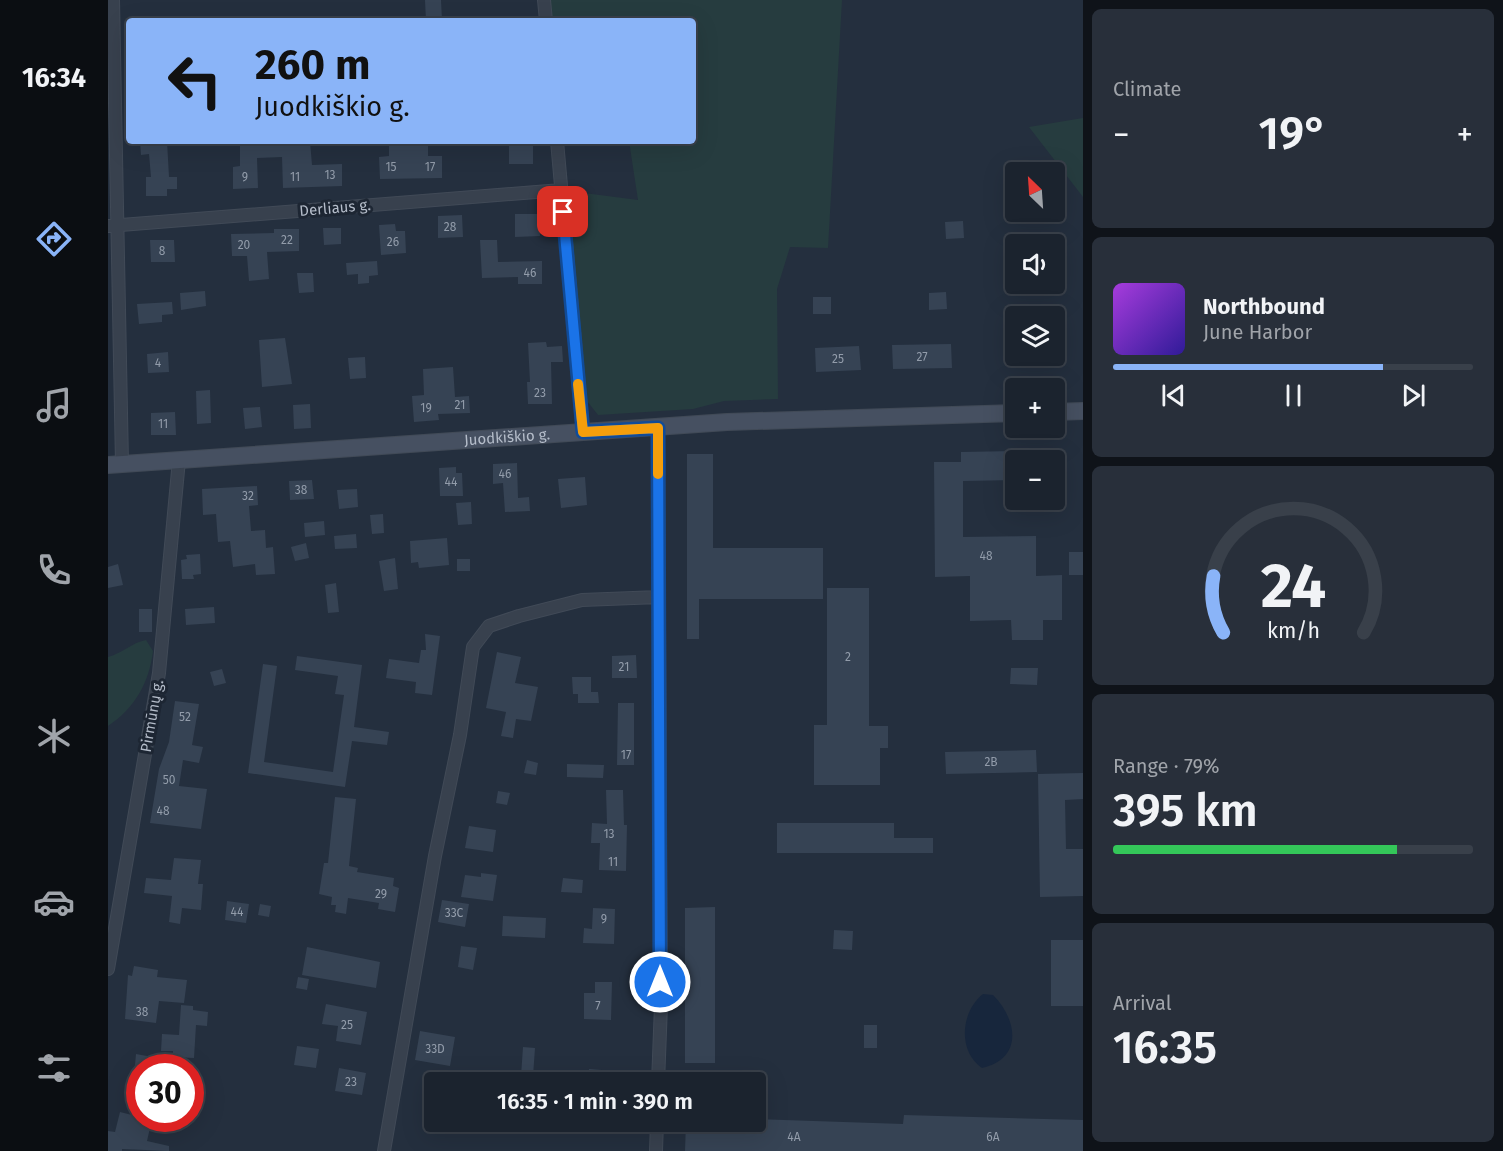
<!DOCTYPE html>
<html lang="en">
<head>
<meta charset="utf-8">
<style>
	body { margin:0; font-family:"Fira Sans",sans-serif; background:#282f3a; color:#f1f3f6; height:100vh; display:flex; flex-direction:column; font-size:22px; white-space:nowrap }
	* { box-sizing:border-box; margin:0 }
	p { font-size:20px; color:#a0a4aa }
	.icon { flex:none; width:33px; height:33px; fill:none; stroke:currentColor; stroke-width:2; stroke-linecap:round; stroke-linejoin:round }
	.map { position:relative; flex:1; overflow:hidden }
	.side { display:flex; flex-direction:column; gap:9px; padding:9px; background:#0f1319; width:420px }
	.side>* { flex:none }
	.top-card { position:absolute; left:18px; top:18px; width:570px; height:126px; border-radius:6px; box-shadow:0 6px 24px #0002,0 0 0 2px #39404a; background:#8ab4f8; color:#111; overflow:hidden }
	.needle { width:39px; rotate:335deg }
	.tools { position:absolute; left:897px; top:162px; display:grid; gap:12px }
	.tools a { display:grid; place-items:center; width:60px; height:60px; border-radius:6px; background:#1b232e; box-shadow:0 6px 24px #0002,0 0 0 2px #39404a; font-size:30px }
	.speed { position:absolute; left:18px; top:1054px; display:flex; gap:12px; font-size:30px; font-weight:700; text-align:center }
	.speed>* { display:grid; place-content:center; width:78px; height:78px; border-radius:50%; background:#1b232e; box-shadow:0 6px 24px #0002,0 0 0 2px #39404a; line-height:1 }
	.speed .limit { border:9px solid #d22; background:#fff; color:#111 }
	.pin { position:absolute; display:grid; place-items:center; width:51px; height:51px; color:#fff; margin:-26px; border-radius:12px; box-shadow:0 3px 9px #0006 }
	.me { position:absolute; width:66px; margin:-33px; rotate:0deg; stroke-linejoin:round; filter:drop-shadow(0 0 4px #0008) }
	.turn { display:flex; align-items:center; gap:21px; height:126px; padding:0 30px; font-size:27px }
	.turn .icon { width:78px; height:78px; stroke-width:2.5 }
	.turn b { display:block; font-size:42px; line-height:51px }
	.big { font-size:45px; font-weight:600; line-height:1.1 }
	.side .card { flex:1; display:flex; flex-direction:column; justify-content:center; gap:9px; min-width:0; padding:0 21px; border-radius:9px; background:#282f3a }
	.side .dial { align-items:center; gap:0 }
	.dial svg { height:156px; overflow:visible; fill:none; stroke:#39404a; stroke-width:7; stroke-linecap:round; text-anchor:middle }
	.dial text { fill:#f1f3f6; stroke:none }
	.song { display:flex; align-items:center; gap:18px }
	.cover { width:72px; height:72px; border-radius:9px; background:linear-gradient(135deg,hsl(280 70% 55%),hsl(250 70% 35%)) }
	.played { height:6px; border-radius:3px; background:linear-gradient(90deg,#8ab4f8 75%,#39404a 75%) }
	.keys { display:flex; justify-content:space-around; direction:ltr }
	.heat { display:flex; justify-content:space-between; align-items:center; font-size:33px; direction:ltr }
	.charge { height:9px; border-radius:4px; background:linear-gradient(90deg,#34c759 79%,#39404a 0) }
	.trip { position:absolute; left:316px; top:1072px; width:342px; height:60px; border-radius:6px; background:#1b232e; box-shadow:0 6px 24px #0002,0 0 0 2px #39404a; font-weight:600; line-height:60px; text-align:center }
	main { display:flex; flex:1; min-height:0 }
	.tab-bar { display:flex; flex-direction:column; width:108px; justify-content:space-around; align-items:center; background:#0b0e12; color:#a0a4aa }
	.tab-bar .icon { width:42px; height:42px }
	.tab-bar .selected { color:#8ab4f8 }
	.tab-bar b { font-size:27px; color:#f1f3f6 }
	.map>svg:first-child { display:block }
	.green { fill:#263c3f }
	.water { fill:#17263c }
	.building { fill:#364354 }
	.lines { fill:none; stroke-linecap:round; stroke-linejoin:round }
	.street-casing { stroke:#414a57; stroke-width:14 }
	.secondary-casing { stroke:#414a57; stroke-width:18 }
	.street { stroke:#38414e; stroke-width:12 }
	.secondary { stroke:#465061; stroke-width:16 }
	.route-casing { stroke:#114b97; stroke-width:15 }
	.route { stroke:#1a73e8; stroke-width:10 }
	.slow { stroke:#f59e0b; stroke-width:10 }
	.labels { text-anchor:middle; stroke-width:6; stroke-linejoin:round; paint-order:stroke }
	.number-label { font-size:12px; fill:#929caa }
	.street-label { font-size:15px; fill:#b4bcc9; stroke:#1d2633 }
</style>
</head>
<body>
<main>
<nav class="tab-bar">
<b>16:34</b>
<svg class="icon selected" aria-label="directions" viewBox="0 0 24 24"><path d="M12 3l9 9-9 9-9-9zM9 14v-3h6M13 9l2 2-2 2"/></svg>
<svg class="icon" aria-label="music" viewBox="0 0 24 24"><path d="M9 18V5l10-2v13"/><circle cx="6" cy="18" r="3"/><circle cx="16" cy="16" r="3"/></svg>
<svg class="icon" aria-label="phone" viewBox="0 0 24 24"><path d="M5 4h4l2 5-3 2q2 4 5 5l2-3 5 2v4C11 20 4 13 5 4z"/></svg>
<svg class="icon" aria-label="climate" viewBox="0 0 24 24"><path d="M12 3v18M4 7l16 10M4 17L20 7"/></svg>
<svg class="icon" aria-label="car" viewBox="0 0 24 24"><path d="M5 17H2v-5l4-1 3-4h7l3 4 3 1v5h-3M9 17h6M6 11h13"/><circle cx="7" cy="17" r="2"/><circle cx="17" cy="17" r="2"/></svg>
<svg class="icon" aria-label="filters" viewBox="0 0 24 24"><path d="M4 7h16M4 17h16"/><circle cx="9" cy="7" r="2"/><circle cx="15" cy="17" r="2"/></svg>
</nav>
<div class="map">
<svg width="975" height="1151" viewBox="0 0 975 1151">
	<rect width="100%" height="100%" fill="#242f3e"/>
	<!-- green -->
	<path class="green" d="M436,0H734L720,248L682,247L669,289L670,399L616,401L585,409L490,415L479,401L453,190L530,200L521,141H585V21H438Z
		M975,118V197L921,127Z
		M38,640L45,651C41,683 27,708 0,726V657C15,653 23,643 38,640Z"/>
	<!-- water -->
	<path class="water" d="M875,994L885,995C910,1020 915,1059 874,1068C849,1051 853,1011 875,994Z"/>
	<!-- building -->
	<path class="building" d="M317,0H333L334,20L318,21Z
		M32,141H59L61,177H69V189H59V196H38V177H43L41,154L33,155Z
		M132,141H202L204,165L234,164V186L175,188L174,157L149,158L150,188L125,189V167L132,166Z
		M281,141H320V156H334V178L272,179L271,157L281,156Z
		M401,142H425V164H401Z
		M407,214H431L432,236L407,237Z
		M354,215L355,237L330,238V216Z
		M855,221L856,238L838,239L837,222Z
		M287,224L288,231H297L298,253L273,255L271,225Z
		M215,228H233V244L216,245Z
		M166,229H191V251L159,252L161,279L141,281L139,256H124L123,234L166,233Z
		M42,240H66L67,262H43Z
		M372,240H389L390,262L434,261V284H410V277L374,278Z
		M269,261L270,275L261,276V283L250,284V274L239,275L238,263Z
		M189,273H205L206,292L191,293Z
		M97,291L98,306L73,310L72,293Z
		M838,292L839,309L821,310V293Z
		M705,297H723V314H705Z
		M64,302L65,314L54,315V322L31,324L29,304Z
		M177,338L184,384L154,387L151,340Z
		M438,342L439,347L454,346L455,362H443L444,404H420L419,382H422L420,343Z
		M843,344L844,368L785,369L784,345Z
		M751,346L753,370L708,372L707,348Z
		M60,352L61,372L40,373L39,354Z
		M257,357L258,378L242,379L240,358Z
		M345,367L347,397L361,396L362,413L330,414L331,420L306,422L304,396L316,395L315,369Z
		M102,390L103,423L89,424L88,391Z
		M202,404L203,428L186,429L185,405Z
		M152,407L154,427L137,429L135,408Z
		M67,412L68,435H43V413Z
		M908,451V480L855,481V537L928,536V576L954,575V620H935V640H904L903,620L862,621V576L827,577L826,462H853V452Z
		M579,454H605V548H715V599H591V639H579Z
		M409,463L410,498L421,497L422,511L397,512L395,483L385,484V464Z
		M348,467V473H354L355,496H332L331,468Z
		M477,477L479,505L453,508L450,479Z
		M204,480L206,499L182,500L181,481Z
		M149,486L150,505L141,506L143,531L157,530L158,548L165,547L167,574L148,575L147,564L125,567L122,541L110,542L108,514L95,515L94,489Z
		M249,489L250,507L231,509L229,490Z
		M363,502L364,524L350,525L348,503Z
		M275,514L276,533L264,534L262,515Z
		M216,521L217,535L197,537L196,523Z
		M248,534L249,548L227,549L226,536Z
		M339,538L341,565L311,568L310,562L303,563L302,541Z
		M198,543L201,558L187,561L183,547Z
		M961,552H975V575H961Z
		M92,554L93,574L85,575L86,579H74L73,560L79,559L78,555Z
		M287,558L290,589L276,591L271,561Z
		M349,559H362V571H349Z
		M10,564L15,585L0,588V567Z
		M228,583L231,612L220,613L217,585Z
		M719,588H761V726H780V748H772V785H706V725H719Z
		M106,607L107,623L78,625L77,609Z
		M31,609H44V632H31Z
		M317,634L332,636L324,695L307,693L308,682L278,678L281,659L311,663L313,650H318Z
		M389,652L413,657L407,683L430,687L423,721L408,719L405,738L393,736L398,712L378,708Z
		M528,655L529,678H504V656Z
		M189,656L254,665L246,727L281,732L279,745L244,741L237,787L140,773L155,664L169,666L156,762L225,772L236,695L227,694L230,676L187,670Z
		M903,668H930L929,685L902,684Z
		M114,669L118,683L106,686L102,672Z
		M464,677H483V692H490L491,703H470V694H465Z
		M67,701L91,704L84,745L95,747L91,763L75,760L71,786L99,789L93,829L42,823L51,769L61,742Z
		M510,703H526V765H509Z
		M928,750L929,772L838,774L837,752Z
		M419,760L430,763L428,775L416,773Z
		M459,764L496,765L495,778L459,777Z
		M975,773V799L957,800L958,849H975V896L932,897L930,774Z
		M498,790H515L516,825H519L518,871L491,870L492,843H483L484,823L499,824Z
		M390,791L402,793L399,805L388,803Z
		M227,797L248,799L241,866L250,868L249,872L286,878L285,886L291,888L287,912L270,909L271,903L240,898L238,914L227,912L228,905H223L224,897L211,894L216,863H220Z
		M669,823H786V838H825V853H669Z
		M361,826L388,830L385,852L357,848Z
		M66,858L93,860L90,884H95L93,910L74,908L72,924L61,922L64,896L36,893L38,878L63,880Z
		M373,873L389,875L385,901L353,897L357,875L373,877Z
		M455,878L475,880L474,893L453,892Z
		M334,900L361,904L357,927L330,922Z
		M119,901L141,904L138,923L117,920Z
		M152,904L163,906L161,917L150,915Z
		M607,907V1063H577V908Z
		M485,908L507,909L506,944L475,943L476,928L484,929Z
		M395,916L438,918L437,938L394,936Z
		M726,930L745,931L744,950L725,949Z
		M943,940H975V1006H943Z
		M353,946L369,948L365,970L350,967Z
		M199,947L272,962L268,988L194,975Z
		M26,966L50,970L49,977L79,980L76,1003L51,1001L48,1023L17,1019L20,975L24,976Z
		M190,977L201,979L199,990L188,988Z
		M487,982H504L503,1020L476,1019V993H487Z
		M218,1004L259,1012L253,1045L228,1041L230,1026L214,1024Z
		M73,1005L85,1006V1010L100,1012L99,1026L88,1025L86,1058L65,1057V1051H53L54,1034L71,1035Z
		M756,1025H769V1048H756Z
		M312,1031L347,1037L342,1066L307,1060Z
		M189,1046L211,1049L208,1068L186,1065Z
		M415,1047L427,1048L425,1076H413Z
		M28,1054L39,1056L38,1066L27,1065Z
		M231,1068L258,1073L254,1095L227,1091Z
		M481,1069L506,1071L505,1083H480Z
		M12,1112L32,1117V1119H44L39,1141L61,1146V1151L14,1149V1151H0V1131L7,1132Z
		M796,1115L975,1120V1151H577L578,1122H648V1119L795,1124Z"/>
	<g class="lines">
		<defs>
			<path id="street" d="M5,0L14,464
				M436,0L438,21
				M449,141L475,432
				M0,226L453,190
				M550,428L553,1005L550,1083
				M0,969L51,673L71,460
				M276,1151L327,856L352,735L365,647L381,626L411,616L474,600L551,597
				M548,1151L549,1122"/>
			<g id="secondary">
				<path d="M946,412L975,411"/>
				<path id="s1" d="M0,465L619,422L908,413"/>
			</g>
		</defs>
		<!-- street casing -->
		<use href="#street" class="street-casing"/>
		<!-- secondary casing -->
		<use href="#secondary" class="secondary-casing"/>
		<!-- street -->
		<use href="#street" class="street"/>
		<!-- secondary -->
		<use href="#secondary" class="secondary"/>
	</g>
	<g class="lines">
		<defs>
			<path id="route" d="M455,212L475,432L550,428L552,982"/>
		</defs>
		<!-- route casing -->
		<use href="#route" class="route-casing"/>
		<!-- route -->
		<use href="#route" class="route"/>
		<!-- slow -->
		<path class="slow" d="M470,384L475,432L550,428V474"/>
	</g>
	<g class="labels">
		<!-- number labels -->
		<g class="number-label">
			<text x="283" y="171">15</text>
			<text x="322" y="171">17</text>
			<text x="222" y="179">13</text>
			<text x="137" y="181">9</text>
			<text x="187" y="181">11</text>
			<text x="342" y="231">28</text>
			<text x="179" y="244">22</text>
			<text x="285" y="246">26</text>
			<text x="136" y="249">20</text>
			<text x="54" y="255">8</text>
			<text x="422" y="277">46</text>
			<text x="814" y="361">27</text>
			<text x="730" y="363">25</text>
			<text x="50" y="367">4</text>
			<text x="432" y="397">23</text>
			<text x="352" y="409">21</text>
			<text x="318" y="412">19</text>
			<text x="55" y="428">11</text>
			<text x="397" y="478">46</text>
			<text x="343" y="486">44</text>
			<text x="193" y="494">38</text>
			<text x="140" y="500">32</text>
			<text x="878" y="560">48</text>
			<text x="740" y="661">2</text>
			<text x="516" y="671">21</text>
			<text x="77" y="721">52</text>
			<text x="518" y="759">17</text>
			<text x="883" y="766">2B</text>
			<text x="61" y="784">50</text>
			<text x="55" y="815">48</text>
			<text x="501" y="838">13</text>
			<text x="505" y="866">11</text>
			<text x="273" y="898">29</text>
			<text x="129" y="916">44</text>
			<text x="346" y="917">33C</text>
			<text x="496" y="923">9</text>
			<text x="490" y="1010">7</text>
			<text x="34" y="1016">38</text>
			<text x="239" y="1029">25</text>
			<text x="327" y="1053">33D</text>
			<text x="243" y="1086">23</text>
			<text x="686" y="1141">4A</text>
			<text x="885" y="1141">6A</text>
		</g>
		<!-- street labels -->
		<g class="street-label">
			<text transform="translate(227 208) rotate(-5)" y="5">Derliaus g.</text>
			<text dy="5" stroke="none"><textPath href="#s1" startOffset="400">Juodkiškio g.</textPath></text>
			<text transform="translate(44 716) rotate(-80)" y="5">Pirmūnų g.</text>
		</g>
	</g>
</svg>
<div class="tools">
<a><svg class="needle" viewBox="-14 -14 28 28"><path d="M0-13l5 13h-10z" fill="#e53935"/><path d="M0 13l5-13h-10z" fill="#a0a4aa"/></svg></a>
<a><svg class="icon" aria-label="sound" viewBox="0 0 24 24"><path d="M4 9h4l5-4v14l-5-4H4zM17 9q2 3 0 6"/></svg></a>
<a><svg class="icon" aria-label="layers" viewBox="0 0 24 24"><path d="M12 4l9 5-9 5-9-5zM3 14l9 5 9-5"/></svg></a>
<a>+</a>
<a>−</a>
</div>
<div class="speed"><div class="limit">30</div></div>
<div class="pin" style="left:455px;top:212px;background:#d93025"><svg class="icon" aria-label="arrive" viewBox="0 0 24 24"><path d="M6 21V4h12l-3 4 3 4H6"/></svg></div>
<svg class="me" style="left:552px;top:982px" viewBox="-20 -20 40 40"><circle r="17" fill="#1a73e8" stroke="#fff" stroke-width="3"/><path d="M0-11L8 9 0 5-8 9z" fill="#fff"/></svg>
<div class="trip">16:35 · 1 min · 390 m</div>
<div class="top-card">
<div class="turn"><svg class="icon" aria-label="left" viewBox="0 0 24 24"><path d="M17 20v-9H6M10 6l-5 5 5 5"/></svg><div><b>260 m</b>Juodkiškio g.</div></div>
</div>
</div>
<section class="side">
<div class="card"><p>Climate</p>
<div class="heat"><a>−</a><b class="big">19°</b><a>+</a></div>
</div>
<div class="card">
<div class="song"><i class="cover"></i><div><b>Northbound</b><p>June Harbor</p></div></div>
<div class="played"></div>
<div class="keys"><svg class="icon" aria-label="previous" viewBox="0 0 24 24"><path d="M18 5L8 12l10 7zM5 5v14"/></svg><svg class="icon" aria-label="pause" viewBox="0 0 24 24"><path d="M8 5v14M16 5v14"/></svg><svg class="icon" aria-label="next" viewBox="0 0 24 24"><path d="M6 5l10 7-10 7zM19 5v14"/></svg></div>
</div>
<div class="card dial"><svg viewBox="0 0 100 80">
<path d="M14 69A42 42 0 1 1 86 69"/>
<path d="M14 69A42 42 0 0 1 9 40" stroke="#8ab4f8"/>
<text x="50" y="56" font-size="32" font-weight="700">24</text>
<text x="50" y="72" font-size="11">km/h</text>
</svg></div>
<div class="card"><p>Range · 79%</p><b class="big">395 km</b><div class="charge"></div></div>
<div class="card"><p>Arrival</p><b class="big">16:35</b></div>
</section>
</main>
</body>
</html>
